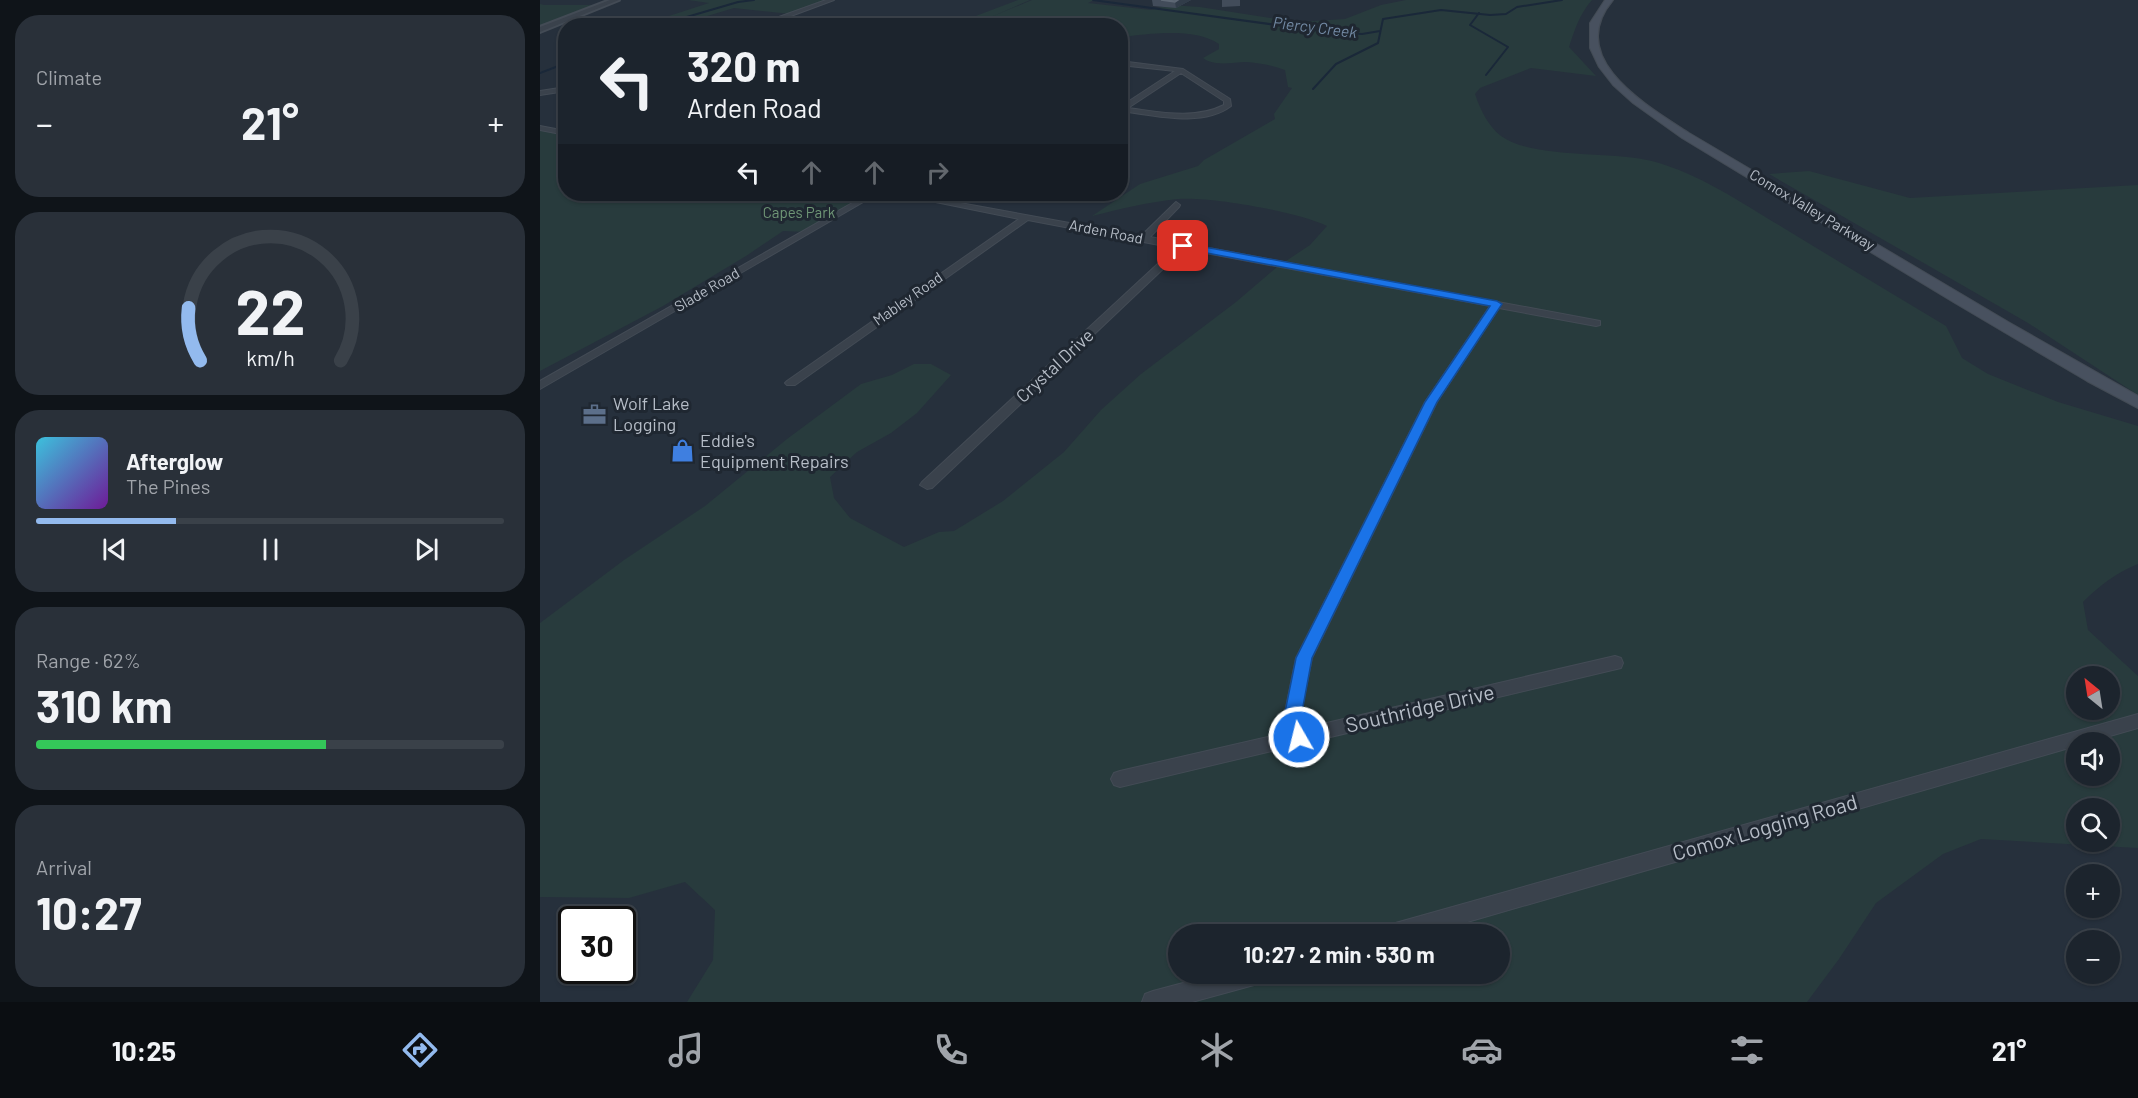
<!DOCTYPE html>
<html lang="en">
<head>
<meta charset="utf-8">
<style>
	body { margin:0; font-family:Barlow,sans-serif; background:#293039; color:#f1f3f6; height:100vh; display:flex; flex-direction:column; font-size:22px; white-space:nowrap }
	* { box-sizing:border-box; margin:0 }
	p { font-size:20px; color:#a0a4aa }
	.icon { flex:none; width:33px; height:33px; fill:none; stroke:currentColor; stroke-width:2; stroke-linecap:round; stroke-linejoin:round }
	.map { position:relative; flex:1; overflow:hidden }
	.drawer { display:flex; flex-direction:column; gap:15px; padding:15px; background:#0f1419; width:540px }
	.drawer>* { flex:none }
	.guide { position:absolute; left:18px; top:18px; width:570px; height:183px; border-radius:24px; box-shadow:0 2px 4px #0004,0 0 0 2px #3a4149; background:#1c242d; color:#f1f3f6; overflow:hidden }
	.needle { width:39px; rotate:330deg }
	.fabs { position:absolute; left:1526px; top:666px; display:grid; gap:12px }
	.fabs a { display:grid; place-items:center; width:54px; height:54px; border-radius:50%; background:#1c242d; box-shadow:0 2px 4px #0004,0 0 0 2px #3a4149; font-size:30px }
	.speed { position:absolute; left:18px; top:906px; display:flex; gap:12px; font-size:30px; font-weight:700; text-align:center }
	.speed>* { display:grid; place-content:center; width:78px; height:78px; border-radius:50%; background:#1c242d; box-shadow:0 2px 4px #0004,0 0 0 2px #3a4149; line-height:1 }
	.speed .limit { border:3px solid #111; border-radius:9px; background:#fff; color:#111 }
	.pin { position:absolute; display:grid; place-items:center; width:51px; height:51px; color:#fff; margin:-26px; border-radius:12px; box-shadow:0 3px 9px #0006 }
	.me { position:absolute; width:66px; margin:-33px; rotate:352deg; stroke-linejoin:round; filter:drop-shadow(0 0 4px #0008) }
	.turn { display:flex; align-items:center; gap:21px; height:126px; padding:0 30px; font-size:27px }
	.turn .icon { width:78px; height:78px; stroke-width:2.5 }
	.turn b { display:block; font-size:42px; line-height:51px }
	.lanes { display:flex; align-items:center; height:57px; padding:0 30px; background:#0003; justify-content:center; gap:30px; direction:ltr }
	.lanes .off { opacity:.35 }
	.big { font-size:45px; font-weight:700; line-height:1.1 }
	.drawer .tile { flex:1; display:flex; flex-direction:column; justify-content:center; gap:9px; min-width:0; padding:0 21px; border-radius:24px; background:#293039 }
	.drawer .dial { align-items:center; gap:0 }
	.dial svg { height:156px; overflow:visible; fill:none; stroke:#3a4149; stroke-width:7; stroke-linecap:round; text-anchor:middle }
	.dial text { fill:#f1f3f6; stroke:none }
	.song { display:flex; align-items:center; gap:18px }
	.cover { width:72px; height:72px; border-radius:9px; background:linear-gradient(135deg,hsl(190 70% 55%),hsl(280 70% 35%)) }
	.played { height:6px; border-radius:3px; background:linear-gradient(90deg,#93baee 30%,#3a4149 30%) }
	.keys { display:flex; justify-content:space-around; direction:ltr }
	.heat { display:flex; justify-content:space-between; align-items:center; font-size:33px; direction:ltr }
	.charge { height:9px; border-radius:4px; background:linear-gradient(90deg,#34c759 62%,#3a4149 0) }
	.trip { position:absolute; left:628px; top:924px; width:342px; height:60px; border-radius:30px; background:#1c242d; box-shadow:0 2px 4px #0004,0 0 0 2px #3a4149; font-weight:700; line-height:60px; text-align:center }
	.tabs { display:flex; height:96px; justify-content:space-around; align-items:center; background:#0b0e12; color:#a0a4aa }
	.tabs .icon { width:42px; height:42px }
	.tabs .on { color:#93baee }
	.tabs b { font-size:27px; color:#f1f3f6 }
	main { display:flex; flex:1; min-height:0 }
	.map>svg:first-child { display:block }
	.green { fill:#283b3d; fill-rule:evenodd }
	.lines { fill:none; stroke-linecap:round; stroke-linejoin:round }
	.stream { stroke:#1a2839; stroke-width:2 }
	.minor-casing { stroke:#434b55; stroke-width:2 }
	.tertiary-casing { stroke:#434b55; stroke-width:4 }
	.secondary-casing { stroke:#434b55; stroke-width:2 }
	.minor { fill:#3a424c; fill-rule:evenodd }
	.tertiary { fill:#3a424c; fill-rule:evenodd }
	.secondary { fill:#48515f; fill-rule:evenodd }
	.wall { fill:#424c5a }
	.shaded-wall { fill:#313c49 }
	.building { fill:#4e5966; stroke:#5e6875; stroke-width:1.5 }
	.route { fill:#1a73e8; stroke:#114b97; stroke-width:1.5 }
	.labels { text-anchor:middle; stroke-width:6; stroke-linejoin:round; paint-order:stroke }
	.far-street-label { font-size:15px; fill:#b6bdc7; stroke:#1f2731 }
	.far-park-label { font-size:15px; fill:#6f9676; stroke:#1f2731 }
	.far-water-label { font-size:16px; font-style:italic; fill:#7289a3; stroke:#1f2731 }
	.street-label { font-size:18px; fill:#b6bdc7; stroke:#1f2731 }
	.poi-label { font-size:18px; fill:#b6bdc7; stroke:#1f2731; text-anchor:start }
	.near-street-label { font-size:21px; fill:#b6bdc7; stroke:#1f2731 }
</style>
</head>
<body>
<main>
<section class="drawer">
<div class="tile"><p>Climate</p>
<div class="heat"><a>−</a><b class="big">21°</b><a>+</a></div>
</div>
<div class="tile dial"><svg viewBox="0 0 100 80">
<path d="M14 69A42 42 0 1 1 86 69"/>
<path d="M14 69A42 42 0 0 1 8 42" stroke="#93baee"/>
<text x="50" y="56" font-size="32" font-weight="700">22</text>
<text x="50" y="72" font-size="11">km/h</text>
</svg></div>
<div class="tile">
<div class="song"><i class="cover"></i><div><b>Afterglow</b><p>The Pines</p></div></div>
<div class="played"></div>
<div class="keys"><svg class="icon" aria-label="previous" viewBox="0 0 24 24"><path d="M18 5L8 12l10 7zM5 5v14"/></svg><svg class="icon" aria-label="pause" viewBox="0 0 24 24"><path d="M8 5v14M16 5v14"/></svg><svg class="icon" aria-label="next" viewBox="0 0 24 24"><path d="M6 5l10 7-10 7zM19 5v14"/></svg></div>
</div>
<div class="tile"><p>Range · 62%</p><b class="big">310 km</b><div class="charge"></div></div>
<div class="tile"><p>Arrival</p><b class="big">10:27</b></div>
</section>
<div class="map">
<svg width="1598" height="1002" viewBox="0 0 1598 1002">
	<rect width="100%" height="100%" fill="#26303c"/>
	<!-- green -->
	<path class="green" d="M148,0H291L251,14L194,8L137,25L98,26L169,3Z
		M478,0H490L451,17L492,0H554L548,3L611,10L629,5L660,7L757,22L805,19L841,5L866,0H1052C1039,15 1035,29 1029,47L1056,76L991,68L940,88L935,94C940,109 948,126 961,136C992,159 1073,151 1112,161C1160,174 1200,202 1242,227C1296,260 1351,293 1406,326L1422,358L1448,374L1518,402L1598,426V564C1576,573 1560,585 1543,602L1548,630L1598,676V848L1441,839L1403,854L1336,903L1299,959L1267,1002H147L173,960L175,910L145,882L89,898L0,897V623L84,560L165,506L247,439L321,384L352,375L374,364H391L411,375L377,413L351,433L317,452L290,477L294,498L310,518L364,547L399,532L414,531L463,501L524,452L561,410L601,374L696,302L737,267L770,245L787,226C759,212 670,196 638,199C609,202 580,209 552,216L600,184L658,166L664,160L735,119L734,114L752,88L748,87L745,70C732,65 719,63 706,62C692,62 675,67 663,58L679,49V44C654,27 609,34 581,37L580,26H493L446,19L432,25H412ZM1536,676H1569V710H1536ZM1536,742H1569V776H1536ZM1536,808H1569V842H1536ZM639,934H960V974H639Z
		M0,4L4,5H55L0,27Z
		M0,128L25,133L26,194H333L266,232L243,231L206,256L123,306L0,371Z
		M1269,171L1370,198L1598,185V395L1488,323L1229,174Z"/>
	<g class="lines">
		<!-- stream -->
		<path class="stream" d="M553,0L788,32L822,34L840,31
			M939,13L930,25L968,47L946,75
			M116,26L198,2L214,0
			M0,73L26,63
			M773,89L796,64L838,43L843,19L901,10L950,15L966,14L977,7L1022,0"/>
		<defs>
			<path id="minor" d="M286,0H294L224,26H214Z
				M580,61L643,69L690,99L691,106C662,128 614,115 580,111V107L635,71L580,65ZM641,73L684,101V105C654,120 620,112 588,108Z
				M26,87V91L0,95V91Z
				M0,126L26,131V135L0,130Z
				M328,194H337L0,389V381Z
				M356,194H371L601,236L636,202L640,205L639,207L610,237L1060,321V325L1056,326L959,308L897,402L772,658L761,712L765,728L1075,656L1081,658L1083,663L1081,668L580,787L574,785L571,779L574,773L580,771L749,732L745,712L756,658L885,402L950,306L644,249L392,488L387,489L380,485L382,482L635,248L488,220L255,385H247L245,383L247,381L479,219Z
				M1598,714V728L1549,742H1536V746L886,934H842L845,927L852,924Z
				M677,974H725L721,981L714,985L652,1002H602L605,994L613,991Z"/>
			<path id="tertiary" d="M70,0H79L0,32V27Z"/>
			<path id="secondary" d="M1065,0H1073C1024,58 1106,105 1149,133L1470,323L1598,396V408L1547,381L1415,303L1142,138L1093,103L1073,85L1059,67L1050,48V23Z"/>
		</defs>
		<!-- minor casing -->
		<use href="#minor" class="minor-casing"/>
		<!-- tertiary casing -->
		<use href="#tertiary" class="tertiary-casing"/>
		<!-- secondary casing -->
		<use href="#secondary" class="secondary-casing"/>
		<!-- minor -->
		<use href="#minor" class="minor"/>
		<!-- tertiary -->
		<use href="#tertiary" class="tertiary"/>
		<!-- secondary -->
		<use href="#secondary" class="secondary"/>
	</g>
	<!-- wall -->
	<path class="wall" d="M612,0H651L636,8L613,6Z
		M682,0H700V6L682,7Z"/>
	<!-- shaded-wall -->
	<path class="shaded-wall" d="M638,0H651L636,8L635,2Z"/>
	<!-- building -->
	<path class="building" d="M621,0H638L635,2Z"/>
	<!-- route -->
	<path class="route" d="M643,243L957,301L962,304L897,402L772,658L762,712L767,737L765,743L759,745L752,743L745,712L756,658L885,402L950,306L640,248L638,246Z"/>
	<!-- icons -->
	<defs>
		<symbol id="office-bare" viewBox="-9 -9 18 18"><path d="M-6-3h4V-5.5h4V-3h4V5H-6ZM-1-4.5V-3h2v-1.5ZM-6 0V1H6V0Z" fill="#5c6f8a" stroke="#1f2731" stroke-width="2.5" paint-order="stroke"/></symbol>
		<symbol id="shop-bare" viewBox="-9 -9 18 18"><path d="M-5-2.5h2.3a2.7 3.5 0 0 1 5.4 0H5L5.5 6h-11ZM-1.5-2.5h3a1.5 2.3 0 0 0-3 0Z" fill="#3f7fe0" stroke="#1f2731" stroke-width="2.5" paint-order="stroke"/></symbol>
	</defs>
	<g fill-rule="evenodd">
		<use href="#office-bare" x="38" y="398" width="33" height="33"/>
		<use href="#shop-bare" x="126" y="434" width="33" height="33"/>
	</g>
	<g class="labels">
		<!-- far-street labels -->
		<g class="far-street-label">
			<text transform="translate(1272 210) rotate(31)" y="5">Comox Valley Parkway</text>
			<text transform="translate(566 232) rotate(11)" y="5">Arden Road</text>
			<text transform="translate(167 290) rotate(-30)" y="5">Slade Road</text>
			<text transform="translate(368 299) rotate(-35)" y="5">Mabley Road</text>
		</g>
		<!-- far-park labels -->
		<g class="far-park-label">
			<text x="259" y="218">Capes Park</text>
		</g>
		<!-- far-water labels -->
		<g class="far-water-label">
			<text transform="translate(775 27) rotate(7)" y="6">Piercy Creek</text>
		</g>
		<!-- street labels -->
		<g class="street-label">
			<text transform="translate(515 366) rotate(-43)" y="6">Crystal Drive</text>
		</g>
		<!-- poi labels -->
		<g class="poi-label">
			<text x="73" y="410">Wolf Lake<tspan x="73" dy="21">Logging</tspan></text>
			<text x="160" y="447">Eddie's<tspan x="160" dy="21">Equipment Repairs</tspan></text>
		</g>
		<!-- near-street labels -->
		<g class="near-street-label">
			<text transform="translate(880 709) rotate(-13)" y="7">Southridge Drive</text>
			<text transform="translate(1225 828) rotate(-16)" y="7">Comox Logging Road</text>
		</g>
	</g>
</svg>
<div class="fabs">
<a><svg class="needle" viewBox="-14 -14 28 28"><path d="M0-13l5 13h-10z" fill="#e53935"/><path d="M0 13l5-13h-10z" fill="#a0a4aa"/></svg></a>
<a><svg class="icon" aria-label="sound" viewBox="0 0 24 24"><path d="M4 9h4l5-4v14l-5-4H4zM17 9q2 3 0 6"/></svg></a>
<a><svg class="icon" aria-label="search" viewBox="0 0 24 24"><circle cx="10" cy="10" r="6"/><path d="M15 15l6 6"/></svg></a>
<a>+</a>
<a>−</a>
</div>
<div class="speed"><div class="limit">30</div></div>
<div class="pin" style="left:643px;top:246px;background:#d93025"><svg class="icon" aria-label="arrive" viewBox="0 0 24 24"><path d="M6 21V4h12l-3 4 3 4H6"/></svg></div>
<svg class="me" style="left:759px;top:737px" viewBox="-20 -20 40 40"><circle r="17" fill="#1a73e8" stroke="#fff" stroke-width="3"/><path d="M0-11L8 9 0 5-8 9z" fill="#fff"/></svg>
<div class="trip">10:27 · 2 min · 530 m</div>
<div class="guide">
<div class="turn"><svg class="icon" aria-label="left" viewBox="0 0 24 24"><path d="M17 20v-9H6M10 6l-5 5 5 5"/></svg><div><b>320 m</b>Arden Road</div></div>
<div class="lanes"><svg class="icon" aria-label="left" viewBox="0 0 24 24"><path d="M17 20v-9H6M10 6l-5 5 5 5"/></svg><svg class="icon off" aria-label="ahead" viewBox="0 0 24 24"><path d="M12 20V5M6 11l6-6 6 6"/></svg><svg class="icon off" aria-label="ahead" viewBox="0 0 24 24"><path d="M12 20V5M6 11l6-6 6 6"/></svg><svg class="icon off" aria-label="right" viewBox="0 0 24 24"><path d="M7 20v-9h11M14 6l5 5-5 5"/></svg></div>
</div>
</div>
</main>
<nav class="tabs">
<b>10:25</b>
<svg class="icon on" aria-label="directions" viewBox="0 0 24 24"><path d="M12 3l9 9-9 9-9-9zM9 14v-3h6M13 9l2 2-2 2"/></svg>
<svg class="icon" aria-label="music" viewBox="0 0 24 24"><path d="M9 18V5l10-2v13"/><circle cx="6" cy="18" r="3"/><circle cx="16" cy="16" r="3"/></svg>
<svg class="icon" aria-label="phone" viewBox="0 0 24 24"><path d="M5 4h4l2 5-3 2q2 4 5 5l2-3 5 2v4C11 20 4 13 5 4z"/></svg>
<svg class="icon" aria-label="climate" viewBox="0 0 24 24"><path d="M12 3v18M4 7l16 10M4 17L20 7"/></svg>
<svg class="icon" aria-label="car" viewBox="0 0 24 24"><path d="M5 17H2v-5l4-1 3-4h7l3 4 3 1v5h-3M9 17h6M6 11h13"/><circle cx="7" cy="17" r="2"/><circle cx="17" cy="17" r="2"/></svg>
<svg class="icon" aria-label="filters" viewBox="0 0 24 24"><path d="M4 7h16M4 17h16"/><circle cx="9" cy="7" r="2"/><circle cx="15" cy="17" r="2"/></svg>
<b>21°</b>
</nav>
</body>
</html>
